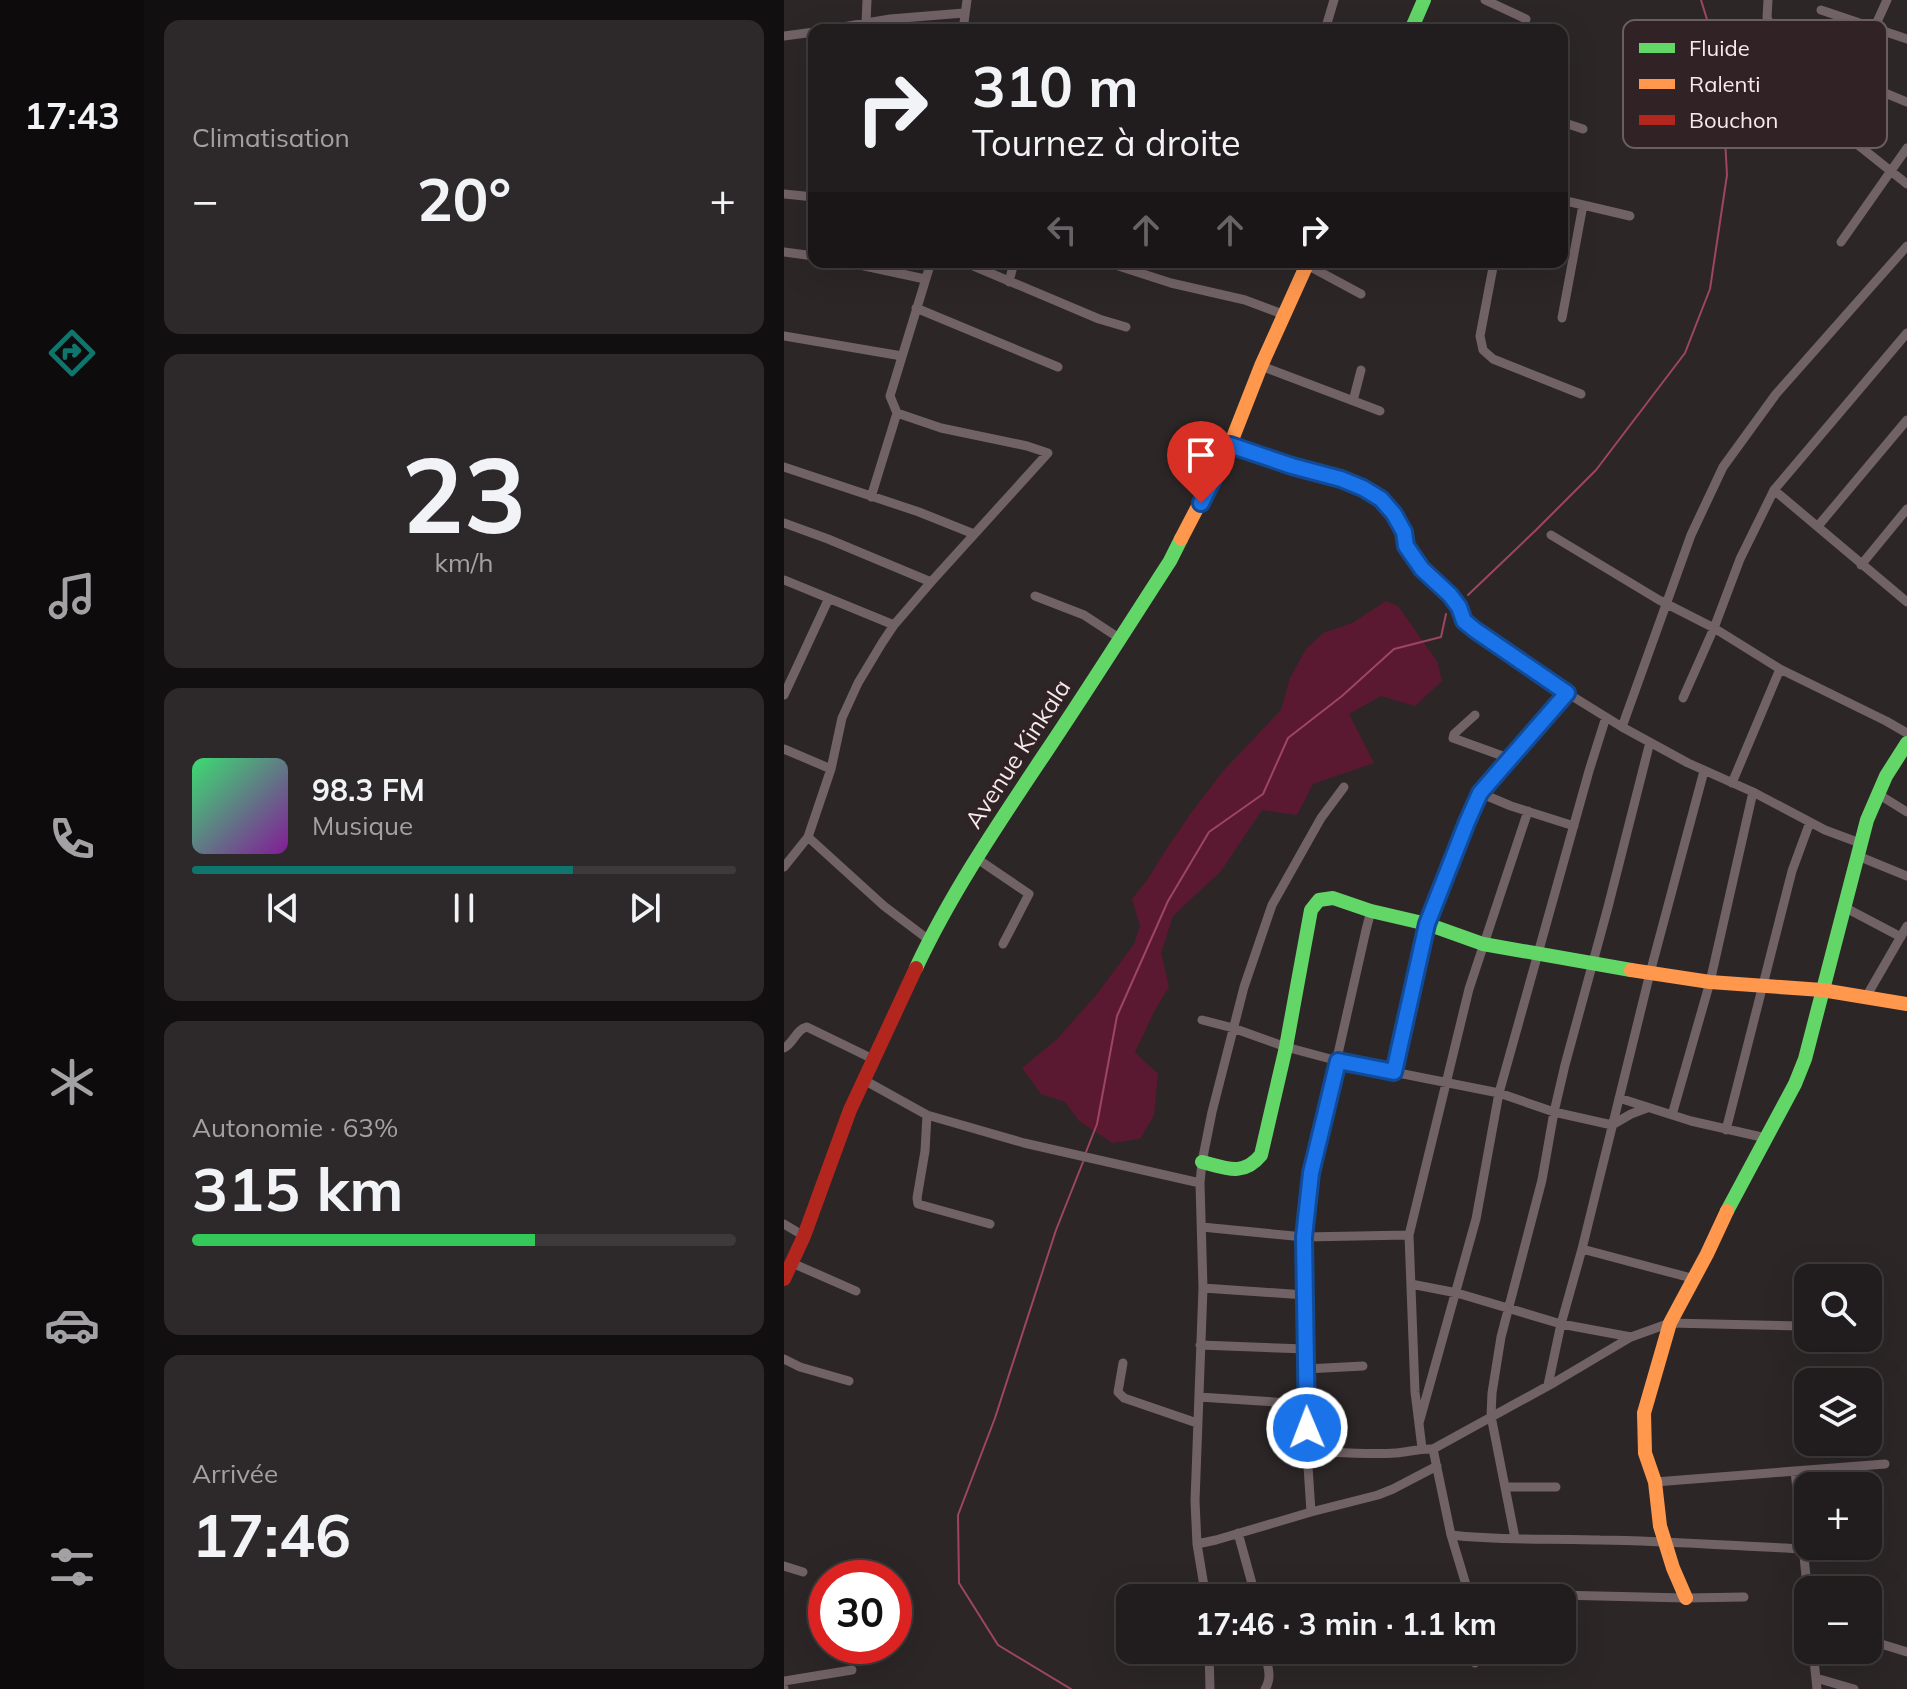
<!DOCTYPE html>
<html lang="fr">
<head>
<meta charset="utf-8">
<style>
	body { margin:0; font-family:Mulish,sans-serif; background:#2d292a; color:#f1f3f6; height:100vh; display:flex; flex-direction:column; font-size:30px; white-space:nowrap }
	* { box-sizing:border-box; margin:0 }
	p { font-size:26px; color:#a2a1a4 }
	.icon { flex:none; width:44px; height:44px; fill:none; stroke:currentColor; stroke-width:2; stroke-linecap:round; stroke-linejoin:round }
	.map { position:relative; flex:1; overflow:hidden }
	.side { display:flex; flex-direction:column; gap:20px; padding:20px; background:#120f10; width:640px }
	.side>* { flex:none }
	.top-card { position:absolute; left:24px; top:24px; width:760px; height:244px; border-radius:16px; box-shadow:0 8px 32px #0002,0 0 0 2px #3e3a3b; background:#211c1d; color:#f1f3f6; overflow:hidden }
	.fabs { position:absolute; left:1010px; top:1264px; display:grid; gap:16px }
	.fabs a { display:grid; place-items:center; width:88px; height:88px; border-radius:16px; background:#211c1d; box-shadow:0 8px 32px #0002,0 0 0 2px #3e3a3b; font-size:40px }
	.speed { position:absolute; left:24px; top:1560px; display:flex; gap:16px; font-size:40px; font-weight:700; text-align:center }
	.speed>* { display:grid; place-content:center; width:104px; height:104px; border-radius:50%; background:#211c1d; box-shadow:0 8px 32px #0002,0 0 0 2px #3e3a3b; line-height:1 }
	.speed .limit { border:12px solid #d22; background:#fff; color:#111 }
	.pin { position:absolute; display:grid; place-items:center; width:68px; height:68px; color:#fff; margin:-82px -34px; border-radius:50% 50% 50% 0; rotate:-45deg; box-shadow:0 0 8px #0007 }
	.pin .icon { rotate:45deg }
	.me { position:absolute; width:88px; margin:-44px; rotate:359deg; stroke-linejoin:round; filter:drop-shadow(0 0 6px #0008) }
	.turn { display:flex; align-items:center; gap:28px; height:168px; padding:0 32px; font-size:36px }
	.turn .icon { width:104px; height:104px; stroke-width:2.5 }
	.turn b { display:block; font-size:56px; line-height:68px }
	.lanes { display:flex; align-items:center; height:76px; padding:0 32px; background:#0003; justify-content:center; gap:40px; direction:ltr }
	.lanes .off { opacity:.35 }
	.big { font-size:60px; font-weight:700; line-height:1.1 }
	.side .tile { flex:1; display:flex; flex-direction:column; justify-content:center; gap:12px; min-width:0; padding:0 28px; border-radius:16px; background:#2d292a }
	.side .dial { align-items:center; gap:0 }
	.dial b { font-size:104px; line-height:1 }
	.song { display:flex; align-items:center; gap:24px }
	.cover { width:96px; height:96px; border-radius:12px; background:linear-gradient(135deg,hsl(140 70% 55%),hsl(290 70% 35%)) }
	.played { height:8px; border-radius:4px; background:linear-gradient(90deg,#0f766e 70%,#3e3a3b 70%) }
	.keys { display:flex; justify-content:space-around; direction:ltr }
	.heat { display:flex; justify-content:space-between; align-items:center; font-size:44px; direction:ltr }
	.charge { height:12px; border-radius:6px; background:linear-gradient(90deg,#34c759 63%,#3e3a3b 0) }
	.trip { position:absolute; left:332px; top:1584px; width:460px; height:80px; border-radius:16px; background:#211c1d; box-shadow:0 8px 32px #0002,0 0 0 2px #3e3a3b; font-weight:700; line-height:80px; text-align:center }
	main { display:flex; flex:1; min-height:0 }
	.dock { display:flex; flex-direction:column; width:144px; justify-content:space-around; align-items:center; background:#0d0b0c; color:#a2a1a4 }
	.dock .icon { width:56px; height:56px }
	.dock .current { color:#0f766e }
	.dock b { font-size:36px; color:#f1f3f6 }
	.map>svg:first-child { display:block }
	.green { fill:#5a1931 }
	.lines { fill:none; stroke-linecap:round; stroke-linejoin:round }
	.stream { stroke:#9e4661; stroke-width:2 }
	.street { stroke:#716266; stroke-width:9 }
	.fast { stroke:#63d668; stroke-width:14 }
	.slow { stroke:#ff974d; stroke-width:14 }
	.jam { stroke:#b3261e; stroke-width:14 }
	.route-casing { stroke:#114b97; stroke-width:20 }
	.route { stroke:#1a73e8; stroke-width:14 }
	.labels { text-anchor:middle; stroke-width:8; stroke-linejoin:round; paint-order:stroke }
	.street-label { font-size:24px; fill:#f4eaec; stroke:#302225 }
	.key { fill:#302225; stroke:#6b5e61; stroke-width:2 }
	.key-label { font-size:22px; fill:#f4eaec }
</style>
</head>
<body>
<main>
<nav class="dock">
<b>17:43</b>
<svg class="icon current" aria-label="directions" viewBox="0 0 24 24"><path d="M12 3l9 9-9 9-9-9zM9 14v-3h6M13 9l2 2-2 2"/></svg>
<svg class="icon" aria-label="music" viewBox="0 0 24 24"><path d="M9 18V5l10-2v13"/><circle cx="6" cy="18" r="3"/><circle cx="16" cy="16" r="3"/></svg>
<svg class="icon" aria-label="phone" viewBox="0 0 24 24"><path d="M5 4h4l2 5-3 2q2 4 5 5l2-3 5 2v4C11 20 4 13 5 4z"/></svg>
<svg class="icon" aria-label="climate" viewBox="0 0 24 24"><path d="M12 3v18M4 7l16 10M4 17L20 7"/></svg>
<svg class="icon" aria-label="car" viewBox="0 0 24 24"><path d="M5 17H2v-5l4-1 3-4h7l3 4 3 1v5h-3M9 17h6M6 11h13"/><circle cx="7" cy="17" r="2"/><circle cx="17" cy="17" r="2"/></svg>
<svg class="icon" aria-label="filters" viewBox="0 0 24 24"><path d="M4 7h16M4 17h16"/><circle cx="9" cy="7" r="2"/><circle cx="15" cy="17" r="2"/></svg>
</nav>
<section class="side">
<div class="tile"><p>Climatisation</p>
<div class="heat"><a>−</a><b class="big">20°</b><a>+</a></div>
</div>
<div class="tile dial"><b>23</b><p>km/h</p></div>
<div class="tile">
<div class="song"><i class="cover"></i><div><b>98.3 FM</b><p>Musique</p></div></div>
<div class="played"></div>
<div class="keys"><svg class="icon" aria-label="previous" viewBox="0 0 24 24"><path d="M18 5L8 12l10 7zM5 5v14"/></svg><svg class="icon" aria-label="pause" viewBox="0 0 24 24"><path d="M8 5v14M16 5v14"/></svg><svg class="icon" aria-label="next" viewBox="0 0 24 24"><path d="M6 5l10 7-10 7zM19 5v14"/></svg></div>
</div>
<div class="tile"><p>Autonomie · 63%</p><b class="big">315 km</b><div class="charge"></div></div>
<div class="tile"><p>Arrivée</p><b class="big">17:46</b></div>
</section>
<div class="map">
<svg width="1123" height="1689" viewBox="0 0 1123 1689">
	<rect width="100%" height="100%" fill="#2c2627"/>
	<!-- green -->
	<path class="green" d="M602,601L614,606L653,661L658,681L631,706L597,696L565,714L590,763L529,784L513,815L478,810L437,871L389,916L377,953L385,987L371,1010L351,1052L374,1074L370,1115L356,1139L328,1143L295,1121L281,1102L257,1094L238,1068L273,1039L313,994L350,944L356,926L348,899L363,880L383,848L407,813L439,771L497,710L506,678L522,649L539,633L568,623Z"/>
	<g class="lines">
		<!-- stream -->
		<path class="stream" d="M684,595L752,530L812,470L901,353L926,289L943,175L937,65L917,0
			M302,1152L313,1124L333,1016L384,901L425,832L479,794L504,738L558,696L610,649L657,637L662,614
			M287,1689L214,1645L175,1583L174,1515L211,1418L272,1230L299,1162"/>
		<!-- street -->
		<path class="street" d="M701,0L742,19
			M984,0L983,17L987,28L1002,41L1067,79L1123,102
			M1103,0L1067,79L1053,119L1059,133L1123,184
			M1037,10L1123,39
			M82,23L83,0
			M41,30L106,19L180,13
			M179,30L183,0
			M541,30L550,0
			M0,36L30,32
			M778,122L799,129
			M0,194L30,197
			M778,200L846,216
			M1057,242L1123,148
			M0,252L30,256
			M62,262L141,279
			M180,262L315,319L342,327
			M322,262L387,283L461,300L501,315
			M710,262L696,336L699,350L709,359L797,394
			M523,265L577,294
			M225,282L230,262
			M132,308L274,367
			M778,318L799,205
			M0,336L118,356
			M477,366L596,411
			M569,401L577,370
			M446,445L508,466L557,479L579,488L597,499L610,514L620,532L622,546L638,569L675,607L680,621L691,630L783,693L838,727L904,763L969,792L1041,830L1076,843
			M0,467L135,512L190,534
			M990,490L1123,602
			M87,497L113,413L106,396L147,262
			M0,523L44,539L147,582
			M1034,526L1123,420
			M767,535L875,600L930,628L996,669L1102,721L1123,733
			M1077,565L1123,509
			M0,580L110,625
			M251,596L300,615L335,638
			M0,695L45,598
			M899,698L930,628L956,559L990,490L1123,333
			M691,715L670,734L669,738L727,759
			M838,727L907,535L939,467L992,394L1123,246
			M0,749L47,769
			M948,783L996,669
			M696,793L727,806L790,826
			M1094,794L1123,812
			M24,837L100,906L145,940
			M1074,856L1123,876
			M192,858L245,894L219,944
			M0,867L24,837L47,769L58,718L74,683L98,643L110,625L147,582L264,453L243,446L157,428L113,413
			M1060,907L1117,937
			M1082,997L1123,926
			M418,1020L449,1028L502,1047L554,1061L715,1093L770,1112L828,1125L847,1114L863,1108
			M0,1048C10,1043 12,1029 23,1027L89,1059
			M610,1072L643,924L683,822L696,793L783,693
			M80,1080L143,1115L240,1143L416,1183
			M835,1098L907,1121L982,1138
			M143,1115L141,1151L133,1198L134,1204L206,1224
			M888,1115L926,982L969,792
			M942,1130L1008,871L1026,822
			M0,1224L20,1236
			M418,1227L520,1237L625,1235
			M798,1249L911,1279
			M8,1263L72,1291
			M627,1284L673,1293L777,1324L847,1337
			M419,1288L521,1295
			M416,1345L522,1349
			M0,1359L16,1367L65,1381
			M339,1363L334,1392L340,1398L413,1423
			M522,1369L579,1366
			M764,1385L777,1324L798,1249L866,973L920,771
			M415,1397L522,1404
			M635,1423L692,1219L715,1093L805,771L822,717
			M638,1448L631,1392L625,1235L685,989L744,811
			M649,1449L667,1535L686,1598
			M523,1451C552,1452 582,1455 612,1453C625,1452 636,1448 649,1449L771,1382L847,1337L886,1323L1017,1326
			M1011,1471L1024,1595
			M871,1482L1101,1464
			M722,1487H772
			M527,1512L523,1451L520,1237L527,1173L582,930L587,911
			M454,1533L472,1598
			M667,1535C716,1541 766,1538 816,1540C884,1541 952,1546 1020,1549
			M731,1538L707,1416L708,1393L717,1337L758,1180L770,1112L781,1065L824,907L866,742
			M413,1544L432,1540L527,1512L594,1495L609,1489L653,1466
			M0,1566L19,1572
			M685,1593L902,1598L960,1597
			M422,1598L413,1544L411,1501L419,1288L416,1183L418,1162L428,1112L460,987L488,905L537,818L560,787
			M1084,1640L1123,1652
			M425,1650L426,1689
			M480,1650C483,1664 489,1677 481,1689
			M691,1650V1663
			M1029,1650L1033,1689
			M1032,1678L1070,1689
			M0,1681L68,1670
			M0,1688V1689"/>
		<!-- fast -->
		<path class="fast" d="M627,30L640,0
			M132,968C167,893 214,824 260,755C303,691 344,626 386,561L397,539
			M418,1162C442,1168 459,1177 477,1155L502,1047L527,910L535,900L549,898L587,911L643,924L699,944L847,970
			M943,1211L1011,1084L1021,1059L1083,820L1102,776L1123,743"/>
		<!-- slow -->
		<path class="slow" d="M397,539L446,445L477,366L524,262
			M847,970L926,982L1038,990L1123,1004
			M902,1598L889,1568L876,1526L871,1482L861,1453L860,1413L886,1323L923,1254L943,1211"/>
		<!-- jam -->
		<path class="jam" d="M0,1279L20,1236L66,1110L132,968"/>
	</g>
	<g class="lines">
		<defs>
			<path id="route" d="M417,503L446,445L508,466L557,479L579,488L597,499L610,514L620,532L622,546L638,569L666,595L675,607L680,621L691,630L783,693L696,793L683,822L643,924L610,1072L554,1061L527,1173L520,1237L523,1428"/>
		</defs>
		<!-- route casing -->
		<use href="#route" class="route-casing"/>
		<!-- route -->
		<use href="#route" class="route"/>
	</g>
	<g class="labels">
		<!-- street labels -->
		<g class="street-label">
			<text transform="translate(234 754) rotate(-57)" y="8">Avenue Kinkala</text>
		</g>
	</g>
	<!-- legend -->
	<rect x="839" y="20" width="264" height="128" rx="12" class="key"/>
	<rect x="855" y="43" width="36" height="10" fill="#63d668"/>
	<rect x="855" y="79" width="36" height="10" fill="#ff974d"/>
	<rect x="855" y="115" width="36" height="10" fill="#b3261e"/>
	<g class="key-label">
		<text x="905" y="56">Fluide</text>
		<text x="905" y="92">Ralenti</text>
		<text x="905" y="128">Bouchon</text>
	</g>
</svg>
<div class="fabs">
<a><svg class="icon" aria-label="search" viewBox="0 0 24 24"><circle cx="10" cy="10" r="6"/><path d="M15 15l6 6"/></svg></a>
<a><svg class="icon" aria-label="layers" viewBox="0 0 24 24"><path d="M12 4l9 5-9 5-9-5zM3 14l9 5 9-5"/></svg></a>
<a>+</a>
<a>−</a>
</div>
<div class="speed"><div class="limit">30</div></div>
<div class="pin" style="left:417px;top:503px;background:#d93025"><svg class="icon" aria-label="arrive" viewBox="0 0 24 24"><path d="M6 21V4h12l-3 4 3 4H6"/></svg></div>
<svg class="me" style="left:523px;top:1428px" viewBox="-20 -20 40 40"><circle r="17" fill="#1a73e8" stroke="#fff" stroke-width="3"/><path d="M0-11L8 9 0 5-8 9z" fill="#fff"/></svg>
<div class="trip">17:46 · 3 min · 1.1 km</div>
<div class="top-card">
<div class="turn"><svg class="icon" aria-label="right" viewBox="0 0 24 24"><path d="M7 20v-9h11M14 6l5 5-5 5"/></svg><div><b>310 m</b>Tournez à droite</div></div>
<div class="lanes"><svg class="icon off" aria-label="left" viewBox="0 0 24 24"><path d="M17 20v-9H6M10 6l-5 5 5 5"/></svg><svg class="icon off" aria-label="ahead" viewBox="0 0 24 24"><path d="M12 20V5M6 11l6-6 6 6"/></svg><svg class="icon off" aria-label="ahead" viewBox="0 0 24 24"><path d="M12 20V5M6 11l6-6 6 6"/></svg><svg class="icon" aria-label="right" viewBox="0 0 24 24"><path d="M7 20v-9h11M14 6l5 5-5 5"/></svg></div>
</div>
</div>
</main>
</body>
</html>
